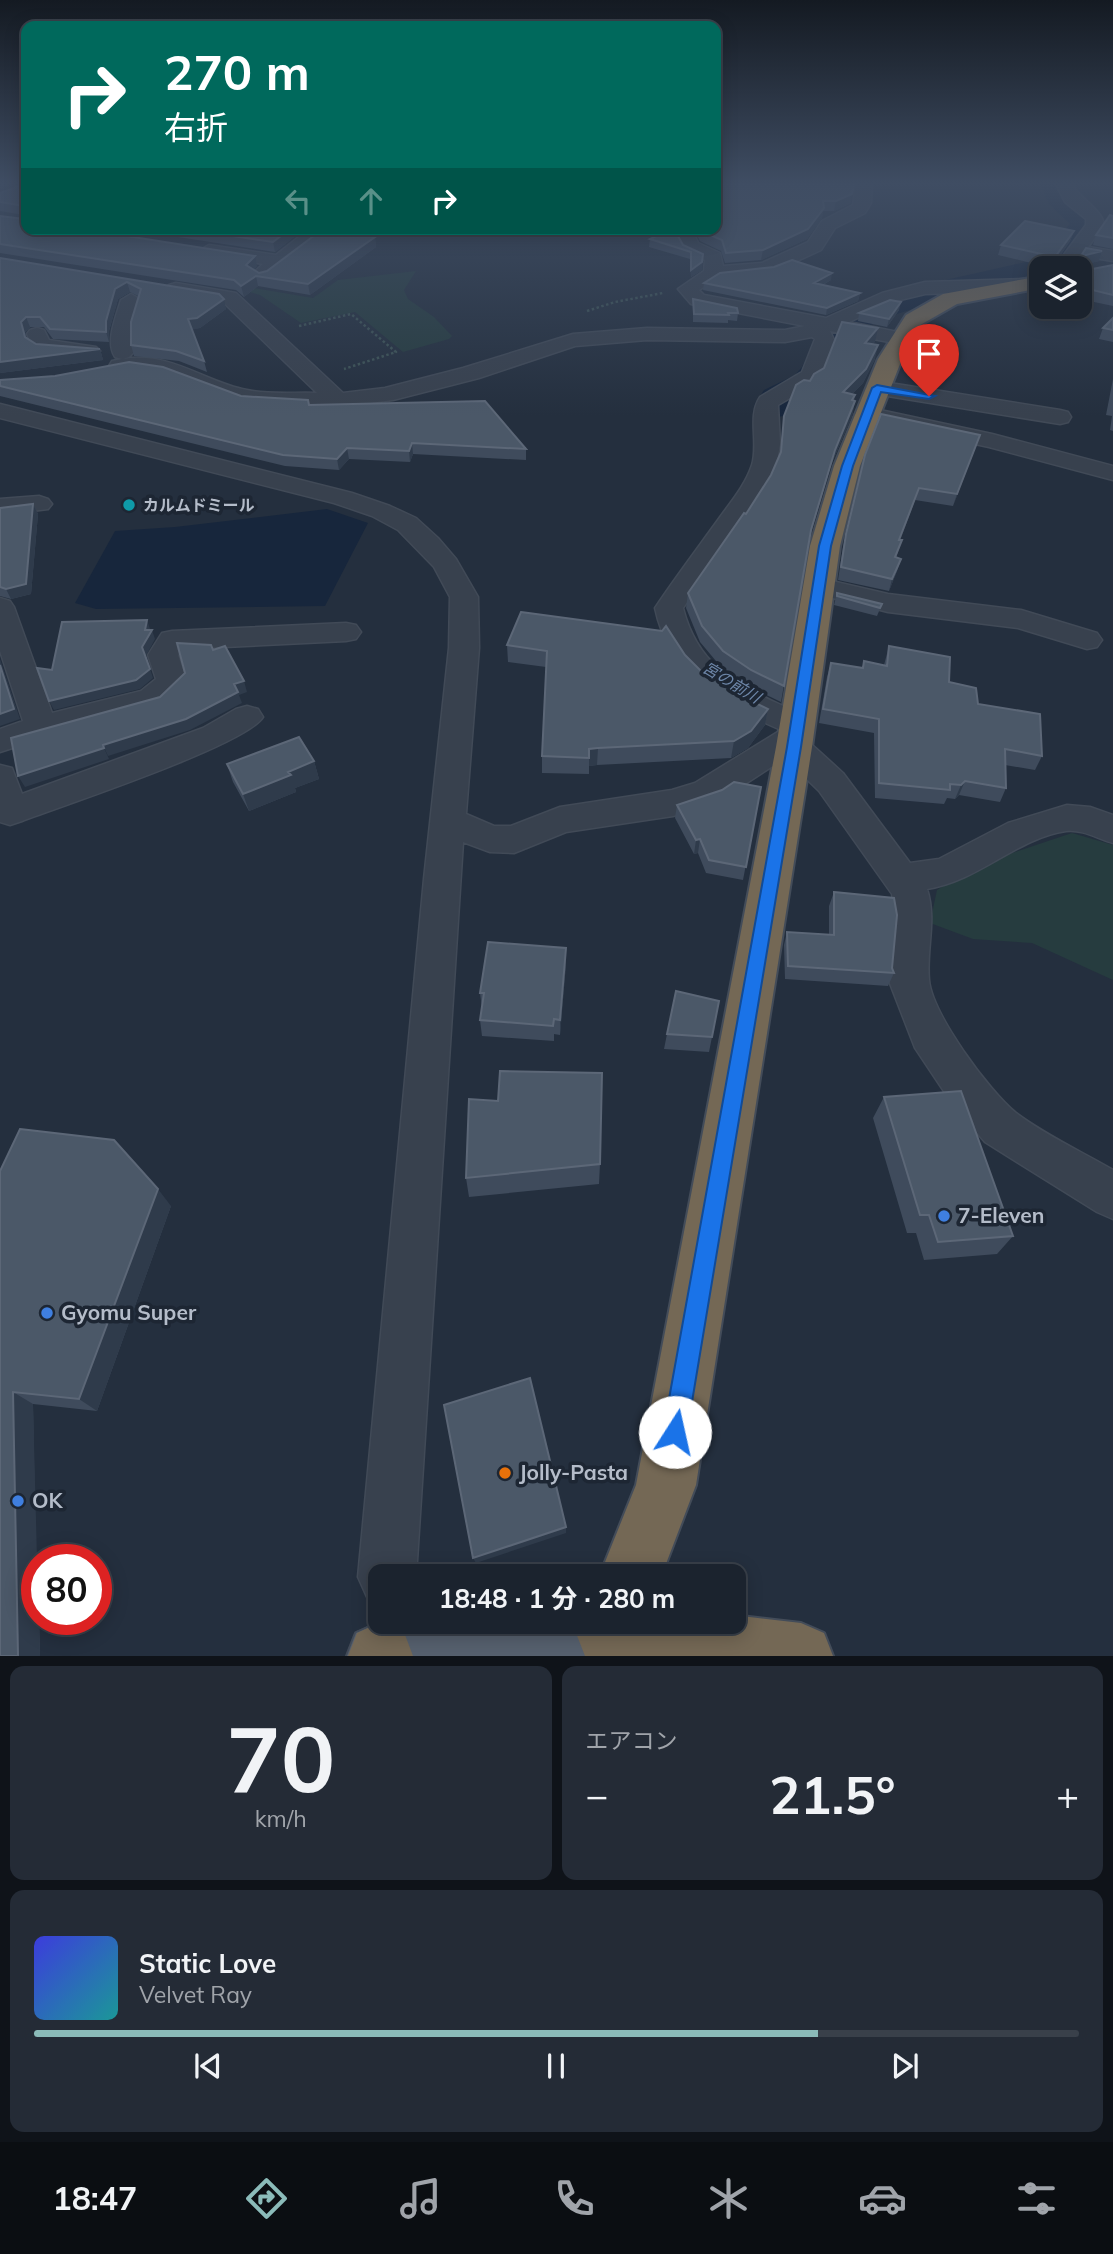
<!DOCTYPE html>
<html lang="ja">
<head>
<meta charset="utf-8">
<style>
	body { margin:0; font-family:Mulish,"Noto Sans JP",sans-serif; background:#242b36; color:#f1f3f6; height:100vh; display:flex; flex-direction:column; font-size:26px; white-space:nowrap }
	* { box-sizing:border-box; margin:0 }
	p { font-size:23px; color:#a0a4aa }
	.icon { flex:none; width:38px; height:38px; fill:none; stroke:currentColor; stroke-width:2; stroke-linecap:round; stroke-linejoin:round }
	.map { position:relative; height:1656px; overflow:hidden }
	.sheet { display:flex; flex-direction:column; gap:10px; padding:10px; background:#0f1319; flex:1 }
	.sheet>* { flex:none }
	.top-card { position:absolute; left:21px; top:21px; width:700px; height:214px; border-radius:14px; box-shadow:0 4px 18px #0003,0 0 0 2px #39404a; background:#00695c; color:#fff; overflow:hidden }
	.tools { position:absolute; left:1029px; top:256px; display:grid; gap:14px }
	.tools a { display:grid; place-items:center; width:63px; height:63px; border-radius:14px; background:#1b232e; box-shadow:0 4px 18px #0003,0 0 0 2px #39404a; font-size:35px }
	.speed { position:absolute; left:21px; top:1544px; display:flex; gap:14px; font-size:35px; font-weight:700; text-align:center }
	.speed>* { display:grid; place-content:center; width:91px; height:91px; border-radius:50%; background:#1b232e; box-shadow:0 4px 18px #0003,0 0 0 2px #39404a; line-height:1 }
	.speed .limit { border:10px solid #d22; background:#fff; color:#111 }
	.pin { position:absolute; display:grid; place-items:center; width:60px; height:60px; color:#fff; margin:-72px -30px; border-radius:50% 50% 50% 0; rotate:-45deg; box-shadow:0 0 7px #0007 }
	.pin .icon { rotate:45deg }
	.me { position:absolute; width:77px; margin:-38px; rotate:10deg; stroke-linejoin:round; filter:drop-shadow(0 0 5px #0008) }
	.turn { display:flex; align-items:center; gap:24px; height:147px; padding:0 28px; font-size:32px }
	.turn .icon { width:91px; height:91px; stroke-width:2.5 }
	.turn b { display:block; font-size:49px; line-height:60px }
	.lanes { display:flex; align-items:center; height:66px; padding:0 28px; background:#0003; justify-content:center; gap:35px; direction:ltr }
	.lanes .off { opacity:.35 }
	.big { font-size:52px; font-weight:700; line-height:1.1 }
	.sheet .tile { flex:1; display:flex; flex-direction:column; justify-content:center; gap:10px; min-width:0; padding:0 24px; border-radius:14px; background:#242b36 }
	.sheet .dial { align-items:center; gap:0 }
	.dial b { font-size:91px; line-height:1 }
	.song { display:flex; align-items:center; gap:21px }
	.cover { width:84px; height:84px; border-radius:10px; background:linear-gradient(135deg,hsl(240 70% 55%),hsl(180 70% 35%)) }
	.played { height:7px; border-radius:4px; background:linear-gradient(90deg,#8bbbb9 75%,#39404a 75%) }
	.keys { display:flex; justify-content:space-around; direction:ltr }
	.heat { display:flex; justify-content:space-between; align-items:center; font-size:38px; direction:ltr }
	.sheet .tiles { flex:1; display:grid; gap:10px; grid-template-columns:1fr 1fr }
	.tile:last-child { grid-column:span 2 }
	.trip { position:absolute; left:368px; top:1564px; width:378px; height:70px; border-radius:14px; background:#1b232e; box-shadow:0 4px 18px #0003,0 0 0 2px #39404a; font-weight:700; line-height:70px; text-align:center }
	.tabs { display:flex; height:112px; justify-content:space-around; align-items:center; background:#0b0e12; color:#a0a4aa }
	.tabs .icon { width:49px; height:49px }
	.tabs .selected { color:#8bbbb9 }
	.tabs b { font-size:32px; color:#f1f3f6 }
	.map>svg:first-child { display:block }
	.green { fill:#263c3f }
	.water { fill:#17263c }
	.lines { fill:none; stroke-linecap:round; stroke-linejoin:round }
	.river { fill:#17263c; fill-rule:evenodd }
	.minor-casing { stroke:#414a57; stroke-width:3 }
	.major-casing { stroke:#414a57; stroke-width:4 }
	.highway-casing { stroke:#434c59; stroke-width:4 }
	.path { stroke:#3f5557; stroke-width:2.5; stroke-dasharray:2.5 2.5; stroke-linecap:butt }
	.minor { fill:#38414e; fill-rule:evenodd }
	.major { fill:#56606e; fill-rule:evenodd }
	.highway { fill:#746855; fill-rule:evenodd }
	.wall { fill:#3f4b5c }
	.shaded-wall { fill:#2f3b4b }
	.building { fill:#4b5868; stroke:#5c6777; stroke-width:2 }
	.route { fill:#1a73e8; stroke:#114b97; stroke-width:2 }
	.culture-dot { fill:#0f9aa8; stroke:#1d2633; stroke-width:2.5 }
	.shop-dot { fill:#3f7fe0; stroke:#1d2633; stroke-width:2.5 }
	.food-dot { fill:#e8710a; stroke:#1d2633; stroke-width:2.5 }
	.labels { text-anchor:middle; stroke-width:7; stroke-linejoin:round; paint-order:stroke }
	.far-poi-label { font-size:16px; font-weight:bold; fill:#b4bcc9; stroke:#1d2633; text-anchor:start }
	.far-water-label { font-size:16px; font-style:italic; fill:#6d86a8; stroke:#1d2633 }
	.near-poi-label { font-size:21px; font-weight:bold; fill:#b4bcc9; stroke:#1d2633; text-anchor:start }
</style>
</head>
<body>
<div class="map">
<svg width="1113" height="1656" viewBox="0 0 1113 1656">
	<rect width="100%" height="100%" fill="#242f3e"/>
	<!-- green -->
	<path class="green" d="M416,271L404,290L408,299L434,317L452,336L449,339L403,352L355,312L301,323L260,295L246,291L254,288L313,298L338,280Z
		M1072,833L1113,845V980L1032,943L973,939L930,923L937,890L979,864Z"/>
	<!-- water -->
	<path class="water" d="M327,509L368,523L325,606L96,609L75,603L115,531L175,527Z"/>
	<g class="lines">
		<!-- river -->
		<path class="river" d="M1040,184H1070L1074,193L1101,218L1102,224L1084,251L1067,268H1041V280C1002,289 874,309 853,339C841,356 843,376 826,391C815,401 799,402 790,414L775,418L760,414L754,405L764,390L795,375L802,367L822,325L854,304L914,287L1035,260L1070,224L1049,204Z"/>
		<defs>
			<path id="minor" d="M856,184H872L871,203L865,213L835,228L821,250L773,272L718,278L699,290L704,295L826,318L882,293L925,282L1025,279L1035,285L1025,291L925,294L896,301L849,322L907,334L910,338L907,342L900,344L830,331L835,342L819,381L778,405L780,444L776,466L766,489L683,608C697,663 732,683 781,705C793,711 806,714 813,725L809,742L843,773L910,863L939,859L1008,823L1067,805L1090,807L1113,815V843C1098,839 1083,829 1066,831C1017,838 979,881 927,889C937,920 926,949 929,980C932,1014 989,1091 1016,1113C1045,1135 1082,1152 1113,1170V1219L1097,1212L985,1142L953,1105L915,1048L889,981L895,916L892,894L819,791L785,758L719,801L673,816L566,832L514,853L490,852L463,842L416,1577H380V1602L367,1597L358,1577L424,879L449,648L450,597L434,567L398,530L372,516L334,503L0,418V404L352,493L390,506L416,518L438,538L456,559L478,597L479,648L466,814L494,826H511L560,807L672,790L695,783L781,730C720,703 670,678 655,608C675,578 697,549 718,520C730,503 745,486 752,465C759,443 747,416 760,397L802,372L815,339L812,337L785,342L647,340L575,346L479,378L393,400L338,407L244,404L167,375L112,371L109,366L112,361L122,359L115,357C105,342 116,317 121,300L131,294L141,300L132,332L133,353L129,357L123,359C170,351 205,382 247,390C269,395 295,392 317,393L223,302L169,293L166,289L169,285L176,283L236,293L343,393L385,388L463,368L573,334L647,328L785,330L805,326L691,304L678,289L704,271L705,260L684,250L677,235L670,229H692L698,243L720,253L723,266L762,263L808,242L822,221L853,205Z
				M1056,184H1072C1080,199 1103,210 1104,225L1088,247L1113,251V261L1081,256L1073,268H1054L1086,225V219L1065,202Z
				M309,229H327L323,238L267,279L260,281L251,275L263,264L209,255L200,250L209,245L276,255Z
				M37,328L44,330L49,340L96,347L100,351L96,355L89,357L34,349L27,334L30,330Z
				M877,381L1060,410L1068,412L1071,417L1068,422L1060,424L869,393L866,388L869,383Z
				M866,407L992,434L1113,466V480L989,447L858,419L855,414L858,409Z
				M39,496L48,499L52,504L48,509L0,515V499Z
				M819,578L888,594L1021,610L1097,633L1102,640L1097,647L1087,649L1018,628L888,612L809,592L805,586L809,580Z
				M0,598L10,601L14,607L52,713L141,691L156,679L148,655L162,633L172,631L346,623L356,625L361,632L356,639L346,641L182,649L178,655L187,682L162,706L49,736L0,752V729L23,721L0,651Z
				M247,706L258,709L263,717C246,745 64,805 22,821L10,825L0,822V765L12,768L22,794L203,728L236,709Z"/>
			<path id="major" d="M390,1622H636L640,1633L631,1656H347L356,1633L379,1623Z"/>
			<path id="highway" d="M1041,276V288L957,304L922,324L902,359L860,466L840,546L812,747L696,1485L661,1577H599L636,1485L776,747L810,546L834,466L878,359L906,315L943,294Z
				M733,1615L801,1623L824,1633L833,1656H585L576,1633L580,1622H733Z
				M381,1622L404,1632L413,1656H348L357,1633Z"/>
		</defs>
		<!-- minor casing -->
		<use href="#minor" class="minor-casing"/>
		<!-- major casing -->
		<use href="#major" class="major-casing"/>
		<!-- highway casing -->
		<use href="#highway" class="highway-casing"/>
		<!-- path -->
		<path class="path" d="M587,311L615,302L663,293
			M299,326L351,314L396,352L344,369"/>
		<!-- minor -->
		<use href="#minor" class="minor"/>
		<!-- major -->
		<use href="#major" class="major"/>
		<!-- highway -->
		<use href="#highway" class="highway"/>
	</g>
	<!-- wall -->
	<path class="wall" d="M24,184L26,229L257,266L253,270L259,273L375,238L376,247L310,295L258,286L244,297L236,290L0,253V216L24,219V215L0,211V193Z
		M716,184L851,203L834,211H823L822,218L807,239L761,260L725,263L721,251L700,241L694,229H716Z
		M1113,216V249L1093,245L1096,235Z
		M126,229H304L275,252Z
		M1074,231L1070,241L1052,268L998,255L1001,245Z
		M650,239L683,245L703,254L702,270L691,277L690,259L649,247Z
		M1102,251L1099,261L1082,265V271L1113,265V306L1080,299L1079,259Z
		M0,258L219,294L226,309L200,328L192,329L204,361L207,372L179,361L134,356L131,345L138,296L130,292L118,299L109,331V342L53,339L44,327H30L25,332L26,338L36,344L100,349L103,360L0,373Z
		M831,280L823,285L860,293L858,301L826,315L703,290L704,283Z
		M693,299L738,313L737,321L728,320V323L693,322Z
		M899,310L887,327L858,321L859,313Z
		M1113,318V342L1099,339L1103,328Z
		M875,342L873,344L875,359L863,383L852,394L855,395L854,401H855L852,416L831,465L809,540L781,702L748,686L721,667L700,642L686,608L688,593L746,514L771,475L780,455L784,416L810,381Z
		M1113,379V431L1110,430L1112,416L1106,415Z
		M0,380L241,396L309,405L526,449V460L413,454L410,462L349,459L339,470L285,466L0,396Z
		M980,435L953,506L915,500L900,540H902L896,558L901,559L897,571L889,591L838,580L843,547L865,455Z
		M33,504L38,514L31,594L11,599L0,596V508Z
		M837,593L882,604L877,616L834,605Z
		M507,645L685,655L701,671L739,695L768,709L765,725L748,748L731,758L597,765L589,766V774L542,773V756L546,667L508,662Z
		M889,646L949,682L978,704L1042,756L1035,770L1005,765L1006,788L1000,802L959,795L955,799L947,798L944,804L875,798L874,733L819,723L827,677L831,663L862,668L864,661L884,665Z
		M314,761L319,779L295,788L296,792L249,811L233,782L227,764Z
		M761,787L743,880L706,873L698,853L694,854L675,818L677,805Z
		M834,892L892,968L894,973L888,986L785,979L784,945L787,932L829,935V906Z
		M566,964L560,1035L554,1034V1041L482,1036L480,1020L482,1008L480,993Z
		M667,1034L712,1037L709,1052L664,1049Z
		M884,1097L1013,1236L997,1254L924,1260L916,1233H907L873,1118Z
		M600,1164L599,1184L469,1197L466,1178Z
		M0,1171L171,1206L97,1411L33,1404L37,1619H39L40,1656H0Z"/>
	<!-- shaded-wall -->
	<path class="shaded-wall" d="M0,184H11L0,189Z
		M852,194L851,203L834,211L836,201Z
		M824,208L822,218L807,239L761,260L763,250Z
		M290,229H304L275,252L273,242Z
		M372,229H385L375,238L376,247L310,295L308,284Z
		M1074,231L1070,241L1052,268L1055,257Z
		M1102,251L1099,261L1078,266L1082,256Z
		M255,256L257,266L248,275L246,265Z
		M702,262V270L691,277V270Z
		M832,273L831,280L813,290L814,283Z
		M256,276L258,286L244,297L241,286Z
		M127,282L130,292L118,299L109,331V342L106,332V321L115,289Z
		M860,293L858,301L826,315L827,308Z
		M224,299L226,309L200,328L191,330L188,319Z
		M901,302L899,310L887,327L889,319Z
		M26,317L30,327L25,332L29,347L21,322Z
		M878,328L875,342L862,357L865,343Z
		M878,345L875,359L863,383L840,406L843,392Z
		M100,349L103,360L0,373V362Z
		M855,395L852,408L855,401L852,416L831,465L807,545L811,530L835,450L852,400Z
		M980,435L976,447L953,506L957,494Z
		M412,443L413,454L410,462L409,451Z
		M347,448L349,459L339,470L337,459Z
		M919,488L915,500L896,552L899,540Z
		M33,504L38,514L31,594L11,599L6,589Z
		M901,559L897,571L889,591L892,579Z
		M147,620L150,629L149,636L152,630L155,639L146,656L153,678L140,689L54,710L49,701L142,647Z
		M0,659L20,719L0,726Z
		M244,681L247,692L239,695L242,703L190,730L108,756L103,745L234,684Z
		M768,709L765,725L748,748L731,758L734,741Z
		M104,748L109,759L25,787L18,776Z
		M598,748L597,765L589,766V749Z
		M314,761L319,779L295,788L296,792L249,811L243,794L288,772Z
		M965,781L959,795L955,799L961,785Z
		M700,839L698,853L694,854L696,840Z
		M566,948V964L560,1035V1020Z
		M158,1189L171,1206L97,1411L79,1399Z
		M13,1392L33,1404L37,1559V1619H39L40,1656H18Z
		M566,1527V1533L476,1563L473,1558Z"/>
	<!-- building -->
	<path class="building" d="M24,184H26V229H82L255,256L246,265L259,273L267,271L323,229H372L364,235L375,237L308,284L256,276L241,286L234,280L0,244V216L24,219L25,206L0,202V193Z
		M716,184H854L852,194L836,201H823L824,208L808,229L763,250L726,253L722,240L701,231L700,229H716Z
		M1110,215L1113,216V238L1096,235Z
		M1025,221L1074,231L1055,257L1001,245Z
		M186,229H290L273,242Z
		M671,229H674L683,245L703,254L702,262L691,270V252L650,239Z
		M1086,248L1102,251L1082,256V271L1113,265V295L1080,287V268H1062L1065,260L1079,259Z
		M0,258L219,294L224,299L197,318L188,319L204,361L176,351L131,345V322L141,289L127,282L115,289L106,321V332L50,329L40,317H26L21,322L25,337L36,344L100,349L0,362Z
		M792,260L832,273L814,283L860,293L827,308L704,283L720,273L774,267Z
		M693,299L737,308L738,313H728L729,315L694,314Z
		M890,300L901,302L889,319L859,313Z
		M1113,318V330L1103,328Z
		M842,322L878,328L865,343L878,345L866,369L843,392L855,395L852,400L855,401L835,450L811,530L784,686L751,670L723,651L702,626L688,593L744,513L746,514L771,475L781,452L784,416L796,385L804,380L810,381L814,374L824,368Z
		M129,362L163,367L241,396L308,400L309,405L485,401L526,449L412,443L409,451L347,448L337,459L283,455L0,386V380L55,376Z
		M881,414L980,435L957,494L919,488L899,540H902L895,557L901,559L892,579L841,567L846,534L865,455Z
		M33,504L26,584L6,589L0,587V508Z
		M837,593L882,604L880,608L837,596Z
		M521,612L662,631L666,626L685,655L701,671L739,695L768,709L751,731L734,741L598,748L589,749V758L542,756L547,651L507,645Z
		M147,620L145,630H152L142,647L150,669L136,680L49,701L37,668L52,670L62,622Z
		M177,643L211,645L213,650L225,646L244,681L234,684L238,692L186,719L103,745L104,748L18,776L11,738L160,697L185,673Z
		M889,646L950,657L949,682L976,688L978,704L1040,714L1042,756L1005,749L1006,788L965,781L961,785L950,784V790L879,783V719L823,709L831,663L863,668L864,661L887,666Z
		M0,665L14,709L0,714Z
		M299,737L314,761L288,772L291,775L243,794L227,764Z
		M734,782L761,787L746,867L709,860L700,839L696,840L677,805L722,790Z
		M834,892L894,898L897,915L892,968L894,973L788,966L787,932L834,935Z
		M488,942L566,948L560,1020L554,1019L553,1026L480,1020L484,993H480Z
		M676,991L719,1001L712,1037L667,1034Z
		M500,1071L602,1073L600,1164L466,1178L469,1099L498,1101Z
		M961,1091L1013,1236L938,1242L929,1215H920L884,1097Z
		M20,1129L114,1140L158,1189L79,1399L13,1392L18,1656H0V1171Z
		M530,1378L566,1527L473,1558L444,1405Z"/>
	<!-- sky -->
	<linearGradient id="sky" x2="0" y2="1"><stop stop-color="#141a22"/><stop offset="0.44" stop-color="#3f4d63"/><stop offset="1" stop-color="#3f4d63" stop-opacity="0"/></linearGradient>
	<rect width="1113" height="416" fill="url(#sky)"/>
	<!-- route -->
	<path class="route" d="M877,385L935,396L929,399L881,392L853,466L831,546L801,747L687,1432L684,1441L675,1444L667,1441L663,1432L787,747L819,546L842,466L872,388Z"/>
	<!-- markers -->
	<circle class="culture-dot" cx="129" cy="505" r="7"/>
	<g class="shop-dot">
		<circle cx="944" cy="1216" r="7"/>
		<circle cx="47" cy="1313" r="7"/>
		<circle cx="18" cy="1501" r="7"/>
	</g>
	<circle class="food-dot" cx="505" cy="1473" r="7"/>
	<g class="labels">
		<!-- far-poi labels -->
		<g class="far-poi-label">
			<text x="143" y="511">カルムドミール</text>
		</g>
		<!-- far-water labels -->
		<g class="far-water-label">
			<text transform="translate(732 682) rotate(31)" y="6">宮の前川</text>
		</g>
		<!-- near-poi labels -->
		<g class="near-poi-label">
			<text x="958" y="1223">7-Eleven</text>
			<text x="61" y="1320">Gyomu Super</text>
			<text x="519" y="1480">Jolly-Pasta</text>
			<text x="32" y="1508">OK</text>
		</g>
	</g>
</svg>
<div class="tools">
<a><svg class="icon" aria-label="layers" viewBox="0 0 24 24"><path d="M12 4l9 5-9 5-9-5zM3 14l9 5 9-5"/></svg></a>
</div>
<div class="speed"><div class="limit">80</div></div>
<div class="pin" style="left:929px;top:396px;background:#d93025"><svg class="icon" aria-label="arrive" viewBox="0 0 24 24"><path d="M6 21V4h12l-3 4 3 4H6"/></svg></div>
<svg class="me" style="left:675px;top:1432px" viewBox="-20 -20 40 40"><circle r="19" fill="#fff"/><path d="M0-13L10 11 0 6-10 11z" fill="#1a73e8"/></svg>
<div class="trip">18:48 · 1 分 · 280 m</div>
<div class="top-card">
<div class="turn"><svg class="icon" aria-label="right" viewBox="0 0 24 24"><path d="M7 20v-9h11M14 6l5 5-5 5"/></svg><div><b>270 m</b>右折</div></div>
<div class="lanes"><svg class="icon off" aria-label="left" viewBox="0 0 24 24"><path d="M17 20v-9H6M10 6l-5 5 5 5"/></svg><svg class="icon off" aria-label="ahead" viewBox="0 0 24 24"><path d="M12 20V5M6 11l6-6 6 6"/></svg><svg class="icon" aria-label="right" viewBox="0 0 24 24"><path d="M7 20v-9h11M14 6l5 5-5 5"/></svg></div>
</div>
</div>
<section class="sheet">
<div class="tiles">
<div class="tile dial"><b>70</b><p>km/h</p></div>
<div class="tile"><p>エアコン</p>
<div class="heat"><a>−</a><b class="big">21.5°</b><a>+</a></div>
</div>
<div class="tile">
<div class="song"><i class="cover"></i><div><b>Static Love</b><p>Velvet Ray</p></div></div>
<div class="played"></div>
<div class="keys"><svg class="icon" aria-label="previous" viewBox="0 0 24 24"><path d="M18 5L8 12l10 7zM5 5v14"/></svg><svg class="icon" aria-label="pause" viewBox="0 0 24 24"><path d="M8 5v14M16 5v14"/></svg><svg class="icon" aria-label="next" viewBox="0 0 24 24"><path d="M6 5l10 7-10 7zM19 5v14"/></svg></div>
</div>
</div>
</section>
<nav class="tabs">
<b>18:47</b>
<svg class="icon selected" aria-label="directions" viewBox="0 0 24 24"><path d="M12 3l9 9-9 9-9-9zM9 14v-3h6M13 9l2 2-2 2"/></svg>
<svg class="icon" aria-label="music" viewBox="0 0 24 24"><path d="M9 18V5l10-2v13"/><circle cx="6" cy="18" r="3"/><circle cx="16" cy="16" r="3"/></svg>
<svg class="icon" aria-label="phone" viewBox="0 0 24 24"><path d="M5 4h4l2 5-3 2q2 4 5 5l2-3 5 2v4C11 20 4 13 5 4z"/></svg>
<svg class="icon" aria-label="climate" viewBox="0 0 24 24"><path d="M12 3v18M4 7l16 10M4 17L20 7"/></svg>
<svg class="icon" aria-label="car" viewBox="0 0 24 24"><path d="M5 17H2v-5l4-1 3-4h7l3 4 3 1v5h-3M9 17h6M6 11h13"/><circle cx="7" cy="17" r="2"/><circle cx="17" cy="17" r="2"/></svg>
<svg class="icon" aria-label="filters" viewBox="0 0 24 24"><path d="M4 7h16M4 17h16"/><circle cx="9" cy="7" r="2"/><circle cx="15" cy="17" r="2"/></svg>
</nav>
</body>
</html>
